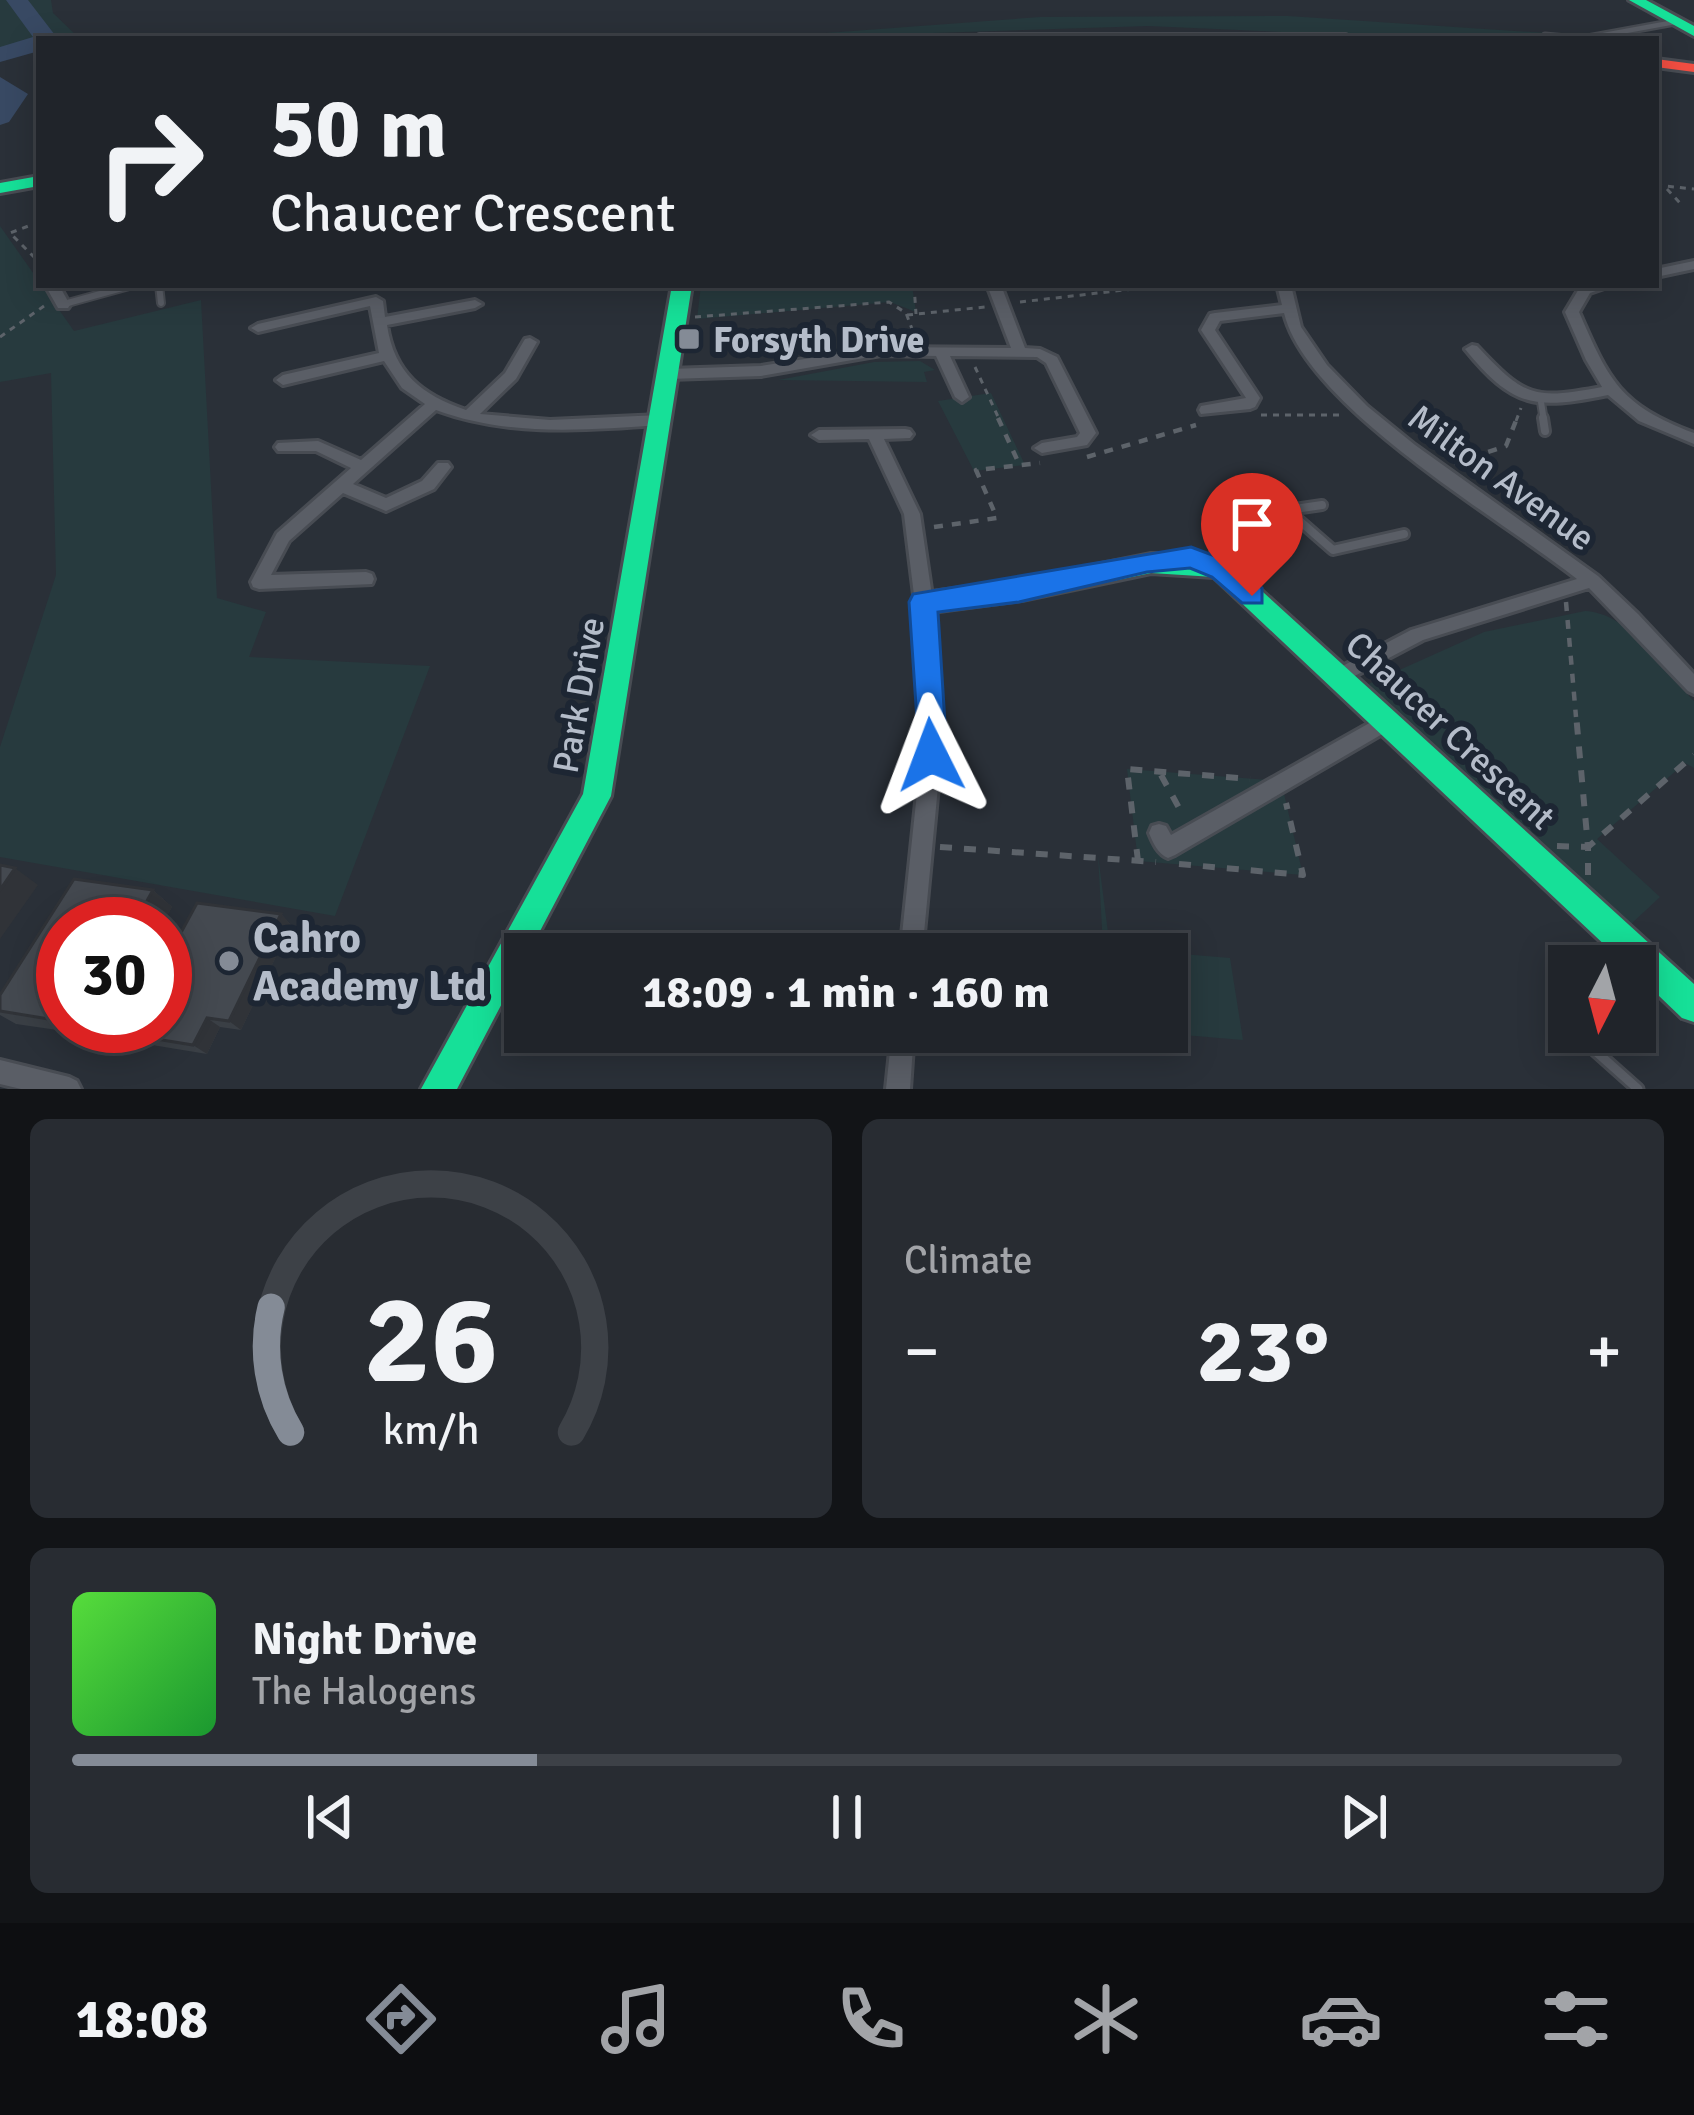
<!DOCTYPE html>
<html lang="en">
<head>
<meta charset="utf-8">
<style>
	body { margin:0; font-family:Signika,sans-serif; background:#282c32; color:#f1f3f6; height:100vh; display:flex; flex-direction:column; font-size:45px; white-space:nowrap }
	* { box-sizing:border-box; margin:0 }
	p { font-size:39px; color:#a2a4a8 }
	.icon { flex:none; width:66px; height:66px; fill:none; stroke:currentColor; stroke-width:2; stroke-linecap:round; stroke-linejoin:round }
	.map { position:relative; height:1089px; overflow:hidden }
	.drawer { display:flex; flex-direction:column; gap:30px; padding:30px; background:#121417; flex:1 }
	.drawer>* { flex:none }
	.banner { position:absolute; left:36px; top:36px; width:1623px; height:252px; border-radius:0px; box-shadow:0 6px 30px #0003,0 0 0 3px #3d4147; background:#20242a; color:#f1f3f6; overflow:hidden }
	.needle { width:78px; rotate:186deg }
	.fabs { position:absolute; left:1548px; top:945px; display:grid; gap:24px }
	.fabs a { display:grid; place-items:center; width:108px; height:108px; border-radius:0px; background:#20242a; box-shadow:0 6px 30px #0003,0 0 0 3px #3d4147; font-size:60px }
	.speed { position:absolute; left:36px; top:897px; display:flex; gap:24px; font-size:60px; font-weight:700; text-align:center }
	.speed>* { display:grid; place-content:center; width:156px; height:156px; border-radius:50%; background:#20242a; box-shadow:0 6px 30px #0003,0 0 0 3px #3d4147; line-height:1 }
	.speed .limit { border:18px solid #d22; background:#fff; color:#111 }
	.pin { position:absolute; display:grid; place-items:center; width:102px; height:102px; color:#fff; margin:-123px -51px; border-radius:50% 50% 50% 0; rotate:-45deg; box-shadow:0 0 12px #0007 }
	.pin .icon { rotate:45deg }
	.me { position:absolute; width:132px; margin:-66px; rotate:357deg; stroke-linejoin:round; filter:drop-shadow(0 0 9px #0008) }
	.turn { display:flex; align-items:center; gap:42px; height:252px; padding:0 36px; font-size:54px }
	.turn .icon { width:156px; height:156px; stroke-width:2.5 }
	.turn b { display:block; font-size:84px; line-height:102px }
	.big { font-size:90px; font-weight:700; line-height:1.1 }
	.drawer .tile { flex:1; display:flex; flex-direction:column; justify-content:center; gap:18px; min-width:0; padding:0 42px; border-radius:18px; background:#282c32 }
	.drawer .dial { align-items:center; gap:0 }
	.dial svg { height:312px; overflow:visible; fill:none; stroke:#3d4147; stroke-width:7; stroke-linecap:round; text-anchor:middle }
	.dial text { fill:#f1f3f6; stroke:none }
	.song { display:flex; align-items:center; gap:36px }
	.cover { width:144px; height:144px; border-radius:18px; background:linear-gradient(135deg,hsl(110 70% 55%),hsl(130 70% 35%)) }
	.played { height:12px; border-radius:6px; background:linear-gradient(90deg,#848b96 30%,#3d4147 30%) }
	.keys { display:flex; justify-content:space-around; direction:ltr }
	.heat { display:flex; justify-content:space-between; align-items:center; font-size:66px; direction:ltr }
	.drawer .tiles { flex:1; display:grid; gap:30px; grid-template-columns:1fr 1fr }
	.tile:last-child { grid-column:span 2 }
	.trip { position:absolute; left:504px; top:933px; width:684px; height:120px; border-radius:0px; background:#20242a; box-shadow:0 6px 30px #0003,0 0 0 3px #3d4147; font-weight:700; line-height:120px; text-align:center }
	.tabs { display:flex; height:192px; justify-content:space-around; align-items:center; background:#0d0e11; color:#a2a4a8 }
	.tabs .icon { width:84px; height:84px }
	.tabs .on { color:#848b96 }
	.tabs b { font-size:54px; color:#f1f3f6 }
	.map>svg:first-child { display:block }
	.green { fill:#273a3e }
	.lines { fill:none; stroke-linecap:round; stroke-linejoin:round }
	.river { fill:#384963; fill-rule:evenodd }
	.lane-far3-casing { stroke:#484c53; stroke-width:9 }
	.lane-far2-casing { stroke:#484c53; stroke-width:10 }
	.lane-far1-casing { stroke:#484c53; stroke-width:14 }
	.lane-casing { stroke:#484c53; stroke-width:15 }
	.street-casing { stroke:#484c53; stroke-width:6 }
	.fast-casing { stroke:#484c53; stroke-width:6 }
	.jam-casing { stroke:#484c53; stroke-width:6 }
	.path-far2 { stroke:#5d636a; stroke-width:3; stroke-dasharray:6 6; stroke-linecap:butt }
	.path-far1 { stroke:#5d636a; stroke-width:4.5; stroke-dasharray:9 9; stroke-linecap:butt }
	.path { stroke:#5d636a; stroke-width:6; stroke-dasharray:12 12; stroke-linecap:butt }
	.lane-far3 { stroke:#5a5e66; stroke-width:4.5 }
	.lane-far2 { stroke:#5a5e66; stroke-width:6 }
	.lane-far1 { stroke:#5a5e66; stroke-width:8 }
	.lane { stroke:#5a5e66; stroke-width:9 }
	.street { fill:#5a5e66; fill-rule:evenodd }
	.fast { fill:#16e098; fill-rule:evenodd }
	.jam { fill:#f24e42; fill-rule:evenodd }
	.wall { fill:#3a3f45 }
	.shaded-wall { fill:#303338 }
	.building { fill:#444950; stroke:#303338; stroke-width:3 }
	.route { fill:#1a73e8; stroke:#114b97; stroke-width:3 }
	.poi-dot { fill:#848b96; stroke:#1d2633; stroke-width:4.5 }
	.labels { text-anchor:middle; stroke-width:12; stroke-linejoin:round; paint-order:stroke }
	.poi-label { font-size:36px; font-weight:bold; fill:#b4bcc9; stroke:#1d2633; text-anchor:start }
	.street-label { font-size:36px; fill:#b4bcc9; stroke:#1d2633 }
	.near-poi-label { font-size:42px; font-weight:bold; fill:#b4bcc9; stroke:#1d2633; text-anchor:start }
</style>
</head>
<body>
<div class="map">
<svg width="1694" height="1089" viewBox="0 0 1694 1089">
	<rect width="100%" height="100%" fill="#2a3038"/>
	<!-- green -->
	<path class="green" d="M0,0H51L53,13L79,38L39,39L0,55Z
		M1288,16L1638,39H1443L1148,26L746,39L1040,17Z
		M0,226L74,331L201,300L217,598L266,612L249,657L430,666L335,916L0,857V747L56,575L51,373L0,382Z
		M701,285H912L916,312L890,302L697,319Z
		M920,361L935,370L924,372L927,382L778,380L874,362Z
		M991,393L1025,465L974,471L938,401Z
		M1585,611C1630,613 1664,669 1694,701V768L1685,763L1597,839L1660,897L1630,925L1366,685L1484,632Z
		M1127,769L1281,781L1303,875L1138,861Z
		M1098,855L1110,948L1230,958L1243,1040L1148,1032H1167V954H1048L1047,942L1103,947Z"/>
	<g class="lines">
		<!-- river -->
		<path class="river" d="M6,0H28L58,39H39V51L0,62V47L33,37Z
			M0,77L28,94L9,122L0,125Z"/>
		<defs>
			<path id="lane-far3" d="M1545,36L1577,39
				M1582,39L1675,22"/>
			<path id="lane-far2" d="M159,285L161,303
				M64,304L133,285
				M1541,402L1544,421"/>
			<path id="lane-far1" d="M1543,418L1545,431
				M1286,509L1333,550L1404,534
				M1213,564L1219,529L1227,519L1322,505"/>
			<path id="lane" d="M1559,1019L1569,1028
				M1574,1032L1638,1089"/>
			<path id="street" d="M1694,261V269L1656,277V269Z
				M45,285H59L70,305L68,308H58Z
				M987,285H1001L1025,348L1040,349L1057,357L1096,433L1087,445L1042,453L1034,448L1042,443L1077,437L1080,433L1046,363L1037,357L950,356L969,397L962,402L955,397L936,356L881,355L761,376L669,379L662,374L669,369L761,366L881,347L1011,348Z
				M1277,285H1291L1301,327L1327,365L1367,406L1415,445L1598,576L1638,614L1694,674V694L1688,691L1589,588L1423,640L1347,680L1341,683L1335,680L1332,675L1335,670L1411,630L1577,579C1501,519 1307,407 1284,313L1220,321L1215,330L1260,398L1255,407L1250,409L1201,414L1199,410L1201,406L1246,398L1201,330L1210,314L1215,313L1282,305Z
				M1589,285H1613L1590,293L1579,312C1609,381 1620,405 1694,433V444L1639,421L1608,395C1535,410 1513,408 1465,349L1472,345L1477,346C1525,397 1533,400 1602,387L1586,360L1565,312L1580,287Z
				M376,297L383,301L385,317L475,300L482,304L475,308L387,325C394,373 422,395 466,410L505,373L525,339L530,338L537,342L516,379L480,414L550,420L660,415L667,420L660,425C584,430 509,437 436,410L353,484L386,498L422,481L438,463H448L451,467L434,489L386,511L343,493L289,541L271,575L366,572L372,574L374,579L372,584L259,589L253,587L251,582L277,533L351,468L316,451H278L275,447L278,443L318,441L361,460L425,404L402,388L384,361L283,385L276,380L283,375L379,353L370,306L258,332L251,328L258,324Z
				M905,429L910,430L913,434L910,438L884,439L920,514L933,603L941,755L922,954H900L921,755L915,603L904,514L869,439L819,440L811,435L819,430Z
				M1389,712L1396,714L1398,720L1396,726L1175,855L1168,858C1158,854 1153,843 1149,833L1152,826L1159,824L1166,826L1171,835Z
				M892,1032H914L910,1089H886Z
				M0,1060L69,1077L77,1081L81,1089H21L0,1084Z"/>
			<path id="fast" d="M1629,0H1646L1694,26V36Z
				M979,35H1346L1353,39H972Z
				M39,176V186L0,193V183Z
				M672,285H692L611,796L457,1089H421L583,794Z
				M1151,554L1197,555L1230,562L1694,984V1022L1682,1018L1635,973V966H1627L1214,577L1151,573L1022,600L924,613L915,610L911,603L915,596L924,593L1022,580Z"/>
			<path id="jam" d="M1656,59L1694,64V72L1656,67Z"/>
		</defs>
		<!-- lane-far3 casing -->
		<use href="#lane-far3" class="lane-far3-casing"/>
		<!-- lane-far2 casing -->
		<use href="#lane-far2" class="lane-far2-casing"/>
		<!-- lane-far1 casing -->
		<use href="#lane-far1" class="lane-far1-casing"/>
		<!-- lane casing -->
		<use href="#lane" class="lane-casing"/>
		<!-- street casing -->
		<use href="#street" class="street-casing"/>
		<!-- fast casing -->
		<use href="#fast" class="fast-casing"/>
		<!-- jam casing -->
		<use href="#jam" class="jam-casing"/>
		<!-- path-far2 -->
		<path class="path-far2" d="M1656,185L1694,189
			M1667,189L1680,203
			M39,222L10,233L39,262
			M914,285L916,314
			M1009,287L1033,285
			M1020,302L1168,285
			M907,315L985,307
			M695,317L889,302L906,313L915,337
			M0,337L44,306
			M975,367L1000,421
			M1261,415H1345
			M1516,421L1521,408"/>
		<!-- path-far1 -->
		<path class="path-far1" d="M998,418L1020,466
			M1087,457L1196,425
			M1454,463L1506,446L1517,418
			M934,527L997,518L976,470L1040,463
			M1566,602L1576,717"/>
		<!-- path -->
		<path class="path" d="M1161,775L1184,817
			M1557,846L1588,847L1576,714
			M940,847L1156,862
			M1138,861L1127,769L1250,779
			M1179,864L1303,875L1286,803
			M1588,875V847L1694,755"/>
		<!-- lane-far3 -->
		<use href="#lane-far3" class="lane-far3"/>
		<!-- lane-far2 -->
		<use href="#lane-far2" class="lane-far2"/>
		<!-- lane-far1 -->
		<use href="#lane-far1" class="lane-far1"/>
		<!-- lane -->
		<use href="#lane" class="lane"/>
		<!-- street -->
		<use href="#street" class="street"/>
		<!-- fast -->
		<use href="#fast" class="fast"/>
		<!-- jam -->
		<use href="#jam" class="jam"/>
	</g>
	<!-- wall -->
	<path class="wall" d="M74,879L153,890L172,907L162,924H63V1026H82L78,1033L16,1024L0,1015V995Z
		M281,914L291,925L241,1030L220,1027L207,1054L140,1043L125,1034Z"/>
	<!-- shaded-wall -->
	<path class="shaded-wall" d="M15,868L38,885L0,939V890Z
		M153,890L172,907L162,924H134Z
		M281,914L291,925L241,1030L229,1021Z
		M63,1006V1024L55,1020Z
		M207,1018L220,1027L207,1054L193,1045Z
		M66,1026H82L78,1033Z"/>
	<!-- building -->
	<path class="building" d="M0,865L15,868L0,890Z
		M74,879L153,890L134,924H63V1006L55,1020L0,1011V995Z
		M197,903L281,914L229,1021L207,1018L193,1045L125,1034L130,1026H165V962Z"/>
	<!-- route -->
	<path class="route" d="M1191,547L1231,562L1262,588V603H1242L1212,577L1190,568L1147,572L1019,602L938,612L947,755L942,765H920L909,602L913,594Z"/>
	<!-- markers -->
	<g class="poi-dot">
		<rect x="677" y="327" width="24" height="24" rx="6"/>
		<circle cx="229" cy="961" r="12"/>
	</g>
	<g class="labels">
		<!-- poi labels -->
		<g class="poi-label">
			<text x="713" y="352">Forsyth Drive</text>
		</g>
		<!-- street labels -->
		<g class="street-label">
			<text transform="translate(1502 477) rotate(36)" y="13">Milton Avenue</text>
			<text transform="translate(578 695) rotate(-80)" y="13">Park Drive</text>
			<text transform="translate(1451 730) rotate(43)" y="13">Chaucer Crescent</text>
		</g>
		<!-- near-poi labels -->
		<g class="near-poi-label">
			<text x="253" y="952">Cahro<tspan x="253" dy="48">Academy Ltd</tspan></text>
		</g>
	</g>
</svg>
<div class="fabs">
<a><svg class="needle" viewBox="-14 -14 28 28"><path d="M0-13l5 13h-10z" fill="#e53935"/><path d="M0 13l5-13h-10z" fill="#a2a4a8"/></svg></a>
</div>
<div class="speed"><div class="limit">30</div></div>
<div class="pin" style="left:1252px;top:596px;background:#d93025"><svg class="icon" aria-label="arrive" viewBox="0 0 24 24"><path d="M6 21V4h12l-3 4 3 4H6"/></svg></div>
<svg class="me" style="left:931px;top:755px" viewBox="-20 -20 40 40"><path d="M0-17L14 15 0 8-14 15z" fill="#1a73e8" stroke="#fff" stroke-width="4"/></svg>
<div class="trip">18:09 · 1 min · 160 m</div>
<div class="banner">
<div class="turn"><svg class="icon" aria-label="right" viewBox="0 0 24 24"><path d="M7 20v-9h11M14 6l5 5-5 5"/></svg><div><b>50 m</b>Chaucer Crescent</div></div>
</div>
</div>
<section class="drawer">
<div class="tiles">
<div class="tile dial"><svg viewBox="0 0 100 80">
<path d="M14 69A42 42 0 1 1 86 69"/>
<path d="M14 69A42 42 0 0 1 9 37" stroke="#848b96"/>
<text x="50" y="56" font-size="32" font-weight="700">26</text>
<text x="50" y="72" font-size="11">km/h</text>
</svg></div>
<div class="tile"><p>Climate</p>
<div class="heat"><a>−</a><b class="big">23°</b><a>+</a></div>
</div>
<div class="tile">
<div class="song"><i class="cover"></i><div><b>Night Drive</b><p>The Halogens</p></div></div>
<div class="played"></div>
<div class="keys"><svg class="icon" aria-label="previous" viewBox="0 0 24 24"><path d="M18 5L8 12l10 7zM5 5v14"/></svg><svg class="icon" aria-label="pause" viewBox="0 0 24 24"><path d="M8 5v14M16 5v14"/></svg><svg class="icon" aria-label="next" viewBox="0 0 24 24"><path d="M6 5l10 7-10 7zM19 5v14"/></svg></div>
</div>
</div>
</section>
<nav class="tabs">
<b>18:08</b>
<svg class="icon on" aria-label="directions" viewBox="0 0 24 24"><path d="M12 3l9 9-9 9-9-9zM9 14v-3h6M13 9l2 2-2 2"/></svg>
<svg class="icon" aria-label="music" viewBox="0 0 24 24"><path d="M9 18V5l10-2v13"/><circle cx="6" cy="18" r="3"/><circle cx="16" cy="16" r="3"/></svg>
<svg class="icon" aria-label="phone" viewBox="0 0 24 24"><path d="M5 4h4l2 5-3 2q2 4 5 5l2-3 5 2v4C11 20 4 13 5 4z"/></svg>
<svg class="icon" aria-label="climate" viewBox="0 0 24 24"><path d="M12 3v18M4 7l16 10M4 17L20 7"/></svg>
<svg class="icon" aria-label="car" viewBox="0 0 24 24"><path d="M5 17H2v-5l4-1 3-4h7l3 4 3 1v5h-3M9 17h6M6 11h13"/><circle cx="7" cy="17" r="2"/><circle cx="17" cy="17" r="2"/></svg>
<svg class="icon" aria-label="filters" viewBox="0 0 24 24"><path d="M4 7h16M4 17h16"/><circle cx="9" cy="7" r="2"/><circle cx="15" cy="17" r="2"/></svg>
</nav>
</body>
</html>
